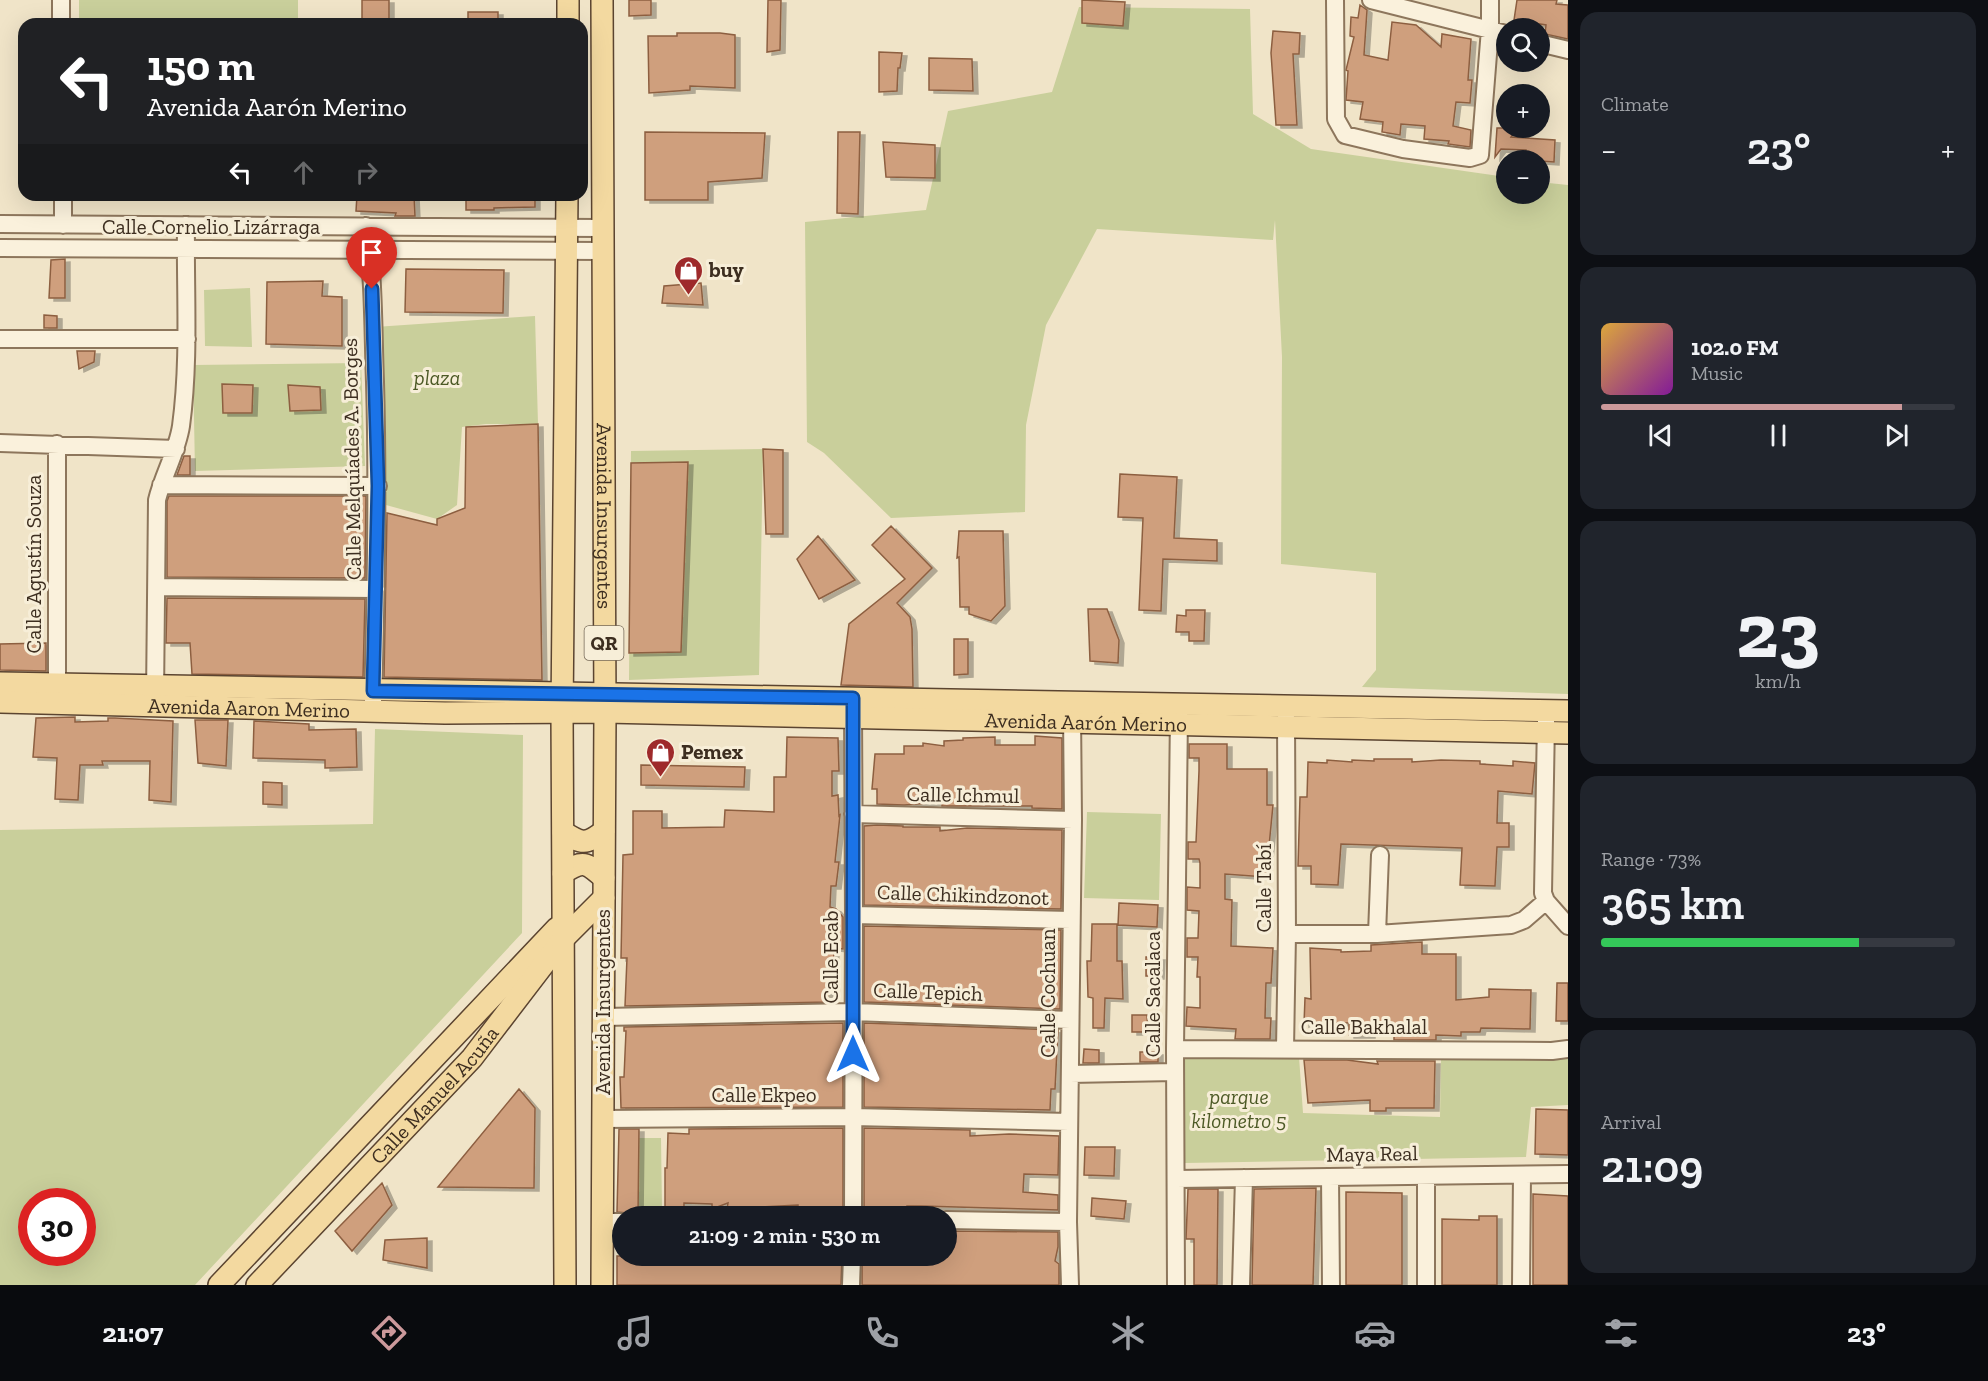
<!DOCTYPE html>
<html lang="en">
<head>
<meta charset="utf-8">
<style>
	body { margin:0; font-family:"Zilla Slab",serif; background:#20242c; color:#f1f3f6; height:100vh; display:flex; flex-direction:column; font-size:22px; white-space:nowrap }
	* { box-sizing:border-box; margin:0 }
	p { font-size:20px; color:#9ea1a6 }
	.icon { flex:none; width:33px; height:33px; fill:none; stroke:currentColor; stroke-width:2; stroke-linecap:round; stroke-linejoin:round }
	.map { position:relative; flex:1; overflow:hidden }
	.sheet { display:flex; flex-direction:column; gap:12px; padding:12px; background:#0d0f14; width:420px }
	.sheet>* { flex:none }
	.banner { position:absolute; left:18px; top:18px; width:570px; height:183px; border-radius:18px; box-shadow:0 6px 24px #0002; background:#202124; color:#fff; overflow:hidden }
	.fabs { position:absolute; left:1496px; top:18px; display:grid; gap:12px }
	.fabs a { display:grid; place-items:center; width:54px; height:54px; border-radius:50%; background:#171b24; box-shadow:0 6px 24px #0002; font-size:30px }
	.speed { position:absolute; left:18px; top:1188px; display:flex; gap:12px; font-size:30px; font-weight:700; text-align:center }
	.speed>* { display:grid; place-content:center; width:78px; height:78px; border-radius:50%; background:#171b24; box-shadow:0 6px 24px #0002; line-height:1 }
	.speed .limit { border:9px solid #d22; background:#fff; color:#111 }
	.pin { position:absolute; display:grid; place-items:center; width:51px; height:51px; color:#fff; margin:-62px -26px; border-radius:50% 50% 50% 0; rotate:-45deg; box-shadow:0 0 6px #0007 }
	.pin .icon { rotate:45deg }
	.me { position:absolute; width:66px; margin:-33px; rotate:0deg; stroke-linejoin:round; filter:drop-shadow(0 0 4px #0008) }
	.turn { display:flex; align-items:center; gap:21px; height:126px; padding:0 30px; font-size:27px }
	.turn .icon { width:78px; height:78px; stroke-width:2.5 }
	.turn b { display:block; font-size:42px; line-height:51px }
	.lanes { display:flex; align-items:center; height:57px; padding:0 30px; background:#0003; justify-content:center; gap:30px; direction:ltr }
	.lanes .off { opacity:.35 }
	.big { font-size:45px; font-weight:600; line-height:1.1 }
	.sheet .tile { flex:1; display:flex; flex-direction:column; justify-content:center; gap:9px; min-width:0; padding:0 21px; border-radius:18px; background:#20242c }
	.sheet .dial { align-items:center; gap:0 }
	.dial b { font-size:78px; line-height:1 }
	.song { display:flex; align-items:center; gap:18px }
	.cover { width:72px; height:72px; border-radius:9px; background:linear-gradient(135deg,hsl(40 70% 55%),hsl(290 70% 35%)) }
	.played { height:6px; border-radius:3px; background:linear-gradient(90deg,#cc999b 85%,#363941 85%) }
	.keys { display:flex; justify-content:space-around; direction:ltr }
	.heat { display:flex; justify-content:space-between; align-items:center; font-size:33px; direction:ltr }
	.charge { height:9px; border-radius:4px; background:linear-gradient(90deg,#34c759 73%,#363941 0) }
	.trip { position:absolute; left:612px; top:1206px; width:345px; height:60px; border-radius:30px; background:#171b24; box-shadow:0 6px 24px #0002; font-weight:600; line-height:60px; text-align:center }
	.menu { display:flex; height:96px; justify-content:space-around; align-items:center; background:#090b0e; color:#9ea1a6 }
	.menu .icon { width:42px; height:42px }
	.menu .on { color:#cc999b }
	.menu b { font-size:27px; color:#f1f3f6 }
	main { display:flex; flex:1; min-height:0 }
	.map>svg:first-child { display:block }
	.green { fill:#c9cf9b; fill-rule:evenodd }
	.building { fill:#cf9f7d; stroke:#8d5f41; stroke-width:1.5; filter:url(#shadow) }
	.lines { fill:none; stroke-linecap:round; stroke-linejoin:round }
	.minor-casing { stroke:#8d765c; stroke-width:20 }
	.major-casing { stroke:#5b4430; stroke-width:24 }
	.minor { stroke:#faf1dc; stroke-width:16 }
	.major { stroke:#f3d9a0; stroke-width:21 }
	.route-casing { stroke:#114b97; stroke-width:15 }
	.route { stroke:#1a73e8; stroke-width:10 }
	.labels { text-anchor:middle; stroke-width:6; stroke-linejoin:round; paint-order:stroke }
	.shield { fill:#f7eed8; stroke:#756857; stroke-width:1.5 }
	.shield-label { font-size:20px; font-weight:bold; fill:#3d2e20 }
	.street-label { font-size:21px; fill:#3d2e20; stroke:#f7eed8 }
	.poi-label { font-size:21px; font-weight:bold; fill:#3d2e20; stroke:#f7eed8; text-anchor:start }
	.park-label { font-size:21px; font-style:italic; fill:#4d5a26; stroke:#f7eed8 }
</style>
</head>
<body>
<main>
<div class="map">
<svg width="1568" height="1285" viewBox="0 0 1568 1285">
	<defs>
		<filter id="shadow"><feDropShadow dx="5" dy="3" stdDeviation="0" flood-color="#0004"/></filter>
	</defs>
	<rect width="100%" height="100%" fill="#f0e4c8"/>
	<!-- green -->
	<path class="green" d="M79,0H298V24H79Z
		M1079,7L1250,9L1253,114L1311,149L1506,177V194H1539V182L1568,185V694L1362,687L1376,670V573L1281,564L1282,357L1275,220L1273,240L1097,229L1046,325L1026,425L1025,512L891,518L824,453L807,442L805,222L926,210L948,111L1052,92Z
		M194,195H253V200H194Z
		M266,195H325V201H266Z
		M250,288L252,347L205,346L204,290Z
		M535,316L538,424H486L462,427L457,505L437,519L386,505L375,327Z
		M361,363L365,466L195,471L193,365Z
		M763,449L759,675L629,680L631,451Z
		M375,729L523,735L522,933L195,1285H0V830L373,824ZM32,1202H82V1252H32Z
		M1087,812L1161,814L1159,900L1084,898Z
		M1185,1053L1299,1057L1303,1113L1440,1117L1441,1057H1568V1105L1531,1107L1526,1157L1185,1163Z
		M630,1138H661L662,1210L631,1211Z"/>
	<!-- building -->
	<path class="building" d="M362,0H389V24H362Z
		M629,0H651V15L629,16Z
		M768,0H781L780,50L767,52Z
		M1082,0L1125,2L1123,26L1082,23Z
		M1517,0H1557L1556,4L1568,5V39L1545,34L1546,25L1514,20Z
		M1360,5L1367,10L1364,55L1388,60L1392,22L1416,25L1441,47L1442,34L1471,39L1468,80H1472L1470,103L1456,102L1453,126L1471,130L1470,147L1448,144L1449,141L1424,139L1425,126L1401,124L1400,135L1382,132L1383,122L1360,119L1363,102L1346,100L1348,71L1346,70L1354,37L1350,36L1351,17L1358,18Z
		M468,12H498V24H468Z
		M1273,31L1300,33L1299,54H1293L1297,125H1276L1271,53Z
		M677,33H720L735,35V88L690,86V90L649,93L648,36H677Z
		M879,52L902,53L900,68H898L897,91L879,92Z
		M929,58L972,59L973,91L929,90Z
		M1497,128H1517L1511,137L1555,140L1554,162L1525,160L1526,150L1501,149L1495,157Z
		M645,132L765,133L762,178L708,182V200H645Z
		M838,132H860L858,214L837,213Z
		M883,142L935,145V178L886,177Z
		M357,195H414L415,216H395L396,213L356,211Z
		M466,195H535V207L494,208V210H466Z
		M65,259V298H49L51,260Z
		M406,269L504,270L503,313L405,312Z
		M323,281L322,296L342,297V346L266,344L267,282Z
		M701,283L703,305L662,303L664,286Z
		M44,315L57,316V328H44Z
		M77,351H95L94,362L79,369Z
		M222,384L253,385L252,413H223Z
		M288,385L320,387L321,410L290,411Z
		M538,424L542,680L384,677L387,513L437,525V519L465,508L466,427Z
		M763,449L783,450V534H766Z
		M184,456H190V475H177Z
		M688,462L681,652L629,653L631,463Z
		M1120,474L1177,477L1174,538L1217,540V561L1163,559L1161,611L1139,610L1143,518L1118,517Z
		M169,496H366L365,578L167,577V501Z
		M891,526L932,568L897,603L910,617L912,629L913,687L841,685L849,624L905,579L872,545Z
		M959,531H1003L1005,606L991,621L969,614V607H960L959,557L957,558Z
		M818,536L855,580L819,599L797,559Z
		M167,598L365,599L363,677L192,674L190,643H166Z
		M1088,609H1107L1119,640L1118,663L1090,661Z
		M1186,610H1205L1204,641H1189V632H1176L1177,615L1186,616Z
		M954,639H968V674L954,675Z
		M46,643V671L0,670V644Z
		M75,717V722L108,721V718H115L173,721L171,802L149,800L150,761H102L103,765H80L78,800L55,799L57,758L33,757L36,718Z
		M195,720H228L226,766L198,763Z
		M254,721L309,724V730L356,729L357,767L325,768V760L253,758Z
		M1035,736L1062,738V809L1032,808V806H942V802L904,805L877,804V789H872L875,754H904V746H923V743L944,746V741L963,740V738L995,737V745H1035Z
		M787,737L838,738L839,771H832V796L838,795L839,816L840,815L835,862H839L836,886H831L830,907L836,909L843,917V949L834,948L833,987H828V1002L625,1006L627,958H621L623,855L633,854V811H662V828L724,827L725,810L774,812V777H786Z
		M1189,744H1227V769H1267V805H1273L1266,877L1225,874V899L1232,900L1231,946L1273,948L1271,983H1266L1265,1018H1271L1270,1039H1235L1236,1029L1186,1026L1187,1007L1200,1008V977H1197L1198,957H1187V938H1198L1199,911L1187,910V887L1200,888V863L1199,859H1188V842H1196L1199,771V758H1189Z
		M1374,759H1412V762L1441,760L1480,761V764L1513,766V761L1535,763L1532,794L1498,791L1497,823H1509V847H1497L1495,886L1460,885L1462,848L1341,844L1338,885L1311,884V866H1298L1300,797H1307L1308,762L1327,763V760L1352,762V760L1374,761Z
		M641,765L745,767L744,787L641,785Z
		M263,782L282,783V805L263,804Z
		M877,825L903,826V827H940V831L967,828L1062,830L1061,909L864,905V826Z
		M1119,903L1158,905L1157,927L1118,925Z
		M1092,924H1117V961H1122L1123,999L1105,998L1104,1028H1093V998L1088,997L1087,961H1091Z
		M864,926L1061,930L1060,1009L864,1002Z
		M1422,942V954H1456V1000L1489,997V989L1531,990L1530,1029L1481,1028L1480,1032H1461V1036L1436,1035V1040H1394V1030L1370,1031V1035H1349V1023L1313,1022L1304,1024L1305,998L1311,999L1310,948L1341,950V952L1371,951V945Z
		M1146,957H1160L1159,976H1146Z
		M1557,983H1568V1021H1556Z
		M1132,1015H1147L1148,1032H1132Z
		M843,1023V1107L621,1108L620,1077H624L626,1031H624V1027Z
		M864,1023L1058,1030L1055,1089H1051L1050,1110L864,1107Z
		M1084,1049L1099,1050V1063H1083Z
		M1140,1052H1158V1062H1140Z
		M1304,1060H1347L1378,1064L1377,1061H1435L1434,1108H1386V1111H1370V1100L1308,1103Z
		M519,1089L535,1108L534,1188L438,1187Z
		M1536,1109L1568,1110V1155L1535,1154Z
		M843,1128V1212L798,1208V1205L727,1209L728,1203L712,1209V1204L684,1203V1214L665,1215V1168H667L668,1133L689,1134V1129Z
		M864,1128L970,1130V1136L1009,1134L1059,1136L1058,1175L1024,1174L1023,1192L1058,1195V1210L921,1206H907V1208L900,1209L890,1207L864,1210Z
		M619,1129H639L638,1216H631L627,1213L617,1212Z
		M1085,1147H1115L1114,1176L1084,1175Z
		M382,1183L392,1205L352,1251L335,1231Z
		M1316,1188L1313,1285H1252L1254,1189Z
		M1188,1189H1218L1217,1285H1194V1239H1186Z
		M1346,1192L1402,1193V1285H1346Z
		M1533,1194L1568,1196V1285H1533Z
		M1092,1198L1126,1201L1124,1219L1091,1216Z
		M1479,1216H1497V1285H1442V1219L1479,1220Z
		M946,1231L1058,1232V1247L1055,1261L1059,1264V1285H862V1256H946Z
		M427,1238V1268L383,1260L385,1240Z
		M617,1256H842L841,1285H617Z"/>
	<g class="lines">
		<defs>
			<path id="minor" d="M61,0V24
				M1335,0L1336,119L1345,135L1403,149L1470,158L1480,155L1490,29V0
				M1371,0L1506,34
				M1539,43L1568,50
				M63,195V225
				M0,224L601,228
				M366,226C374,277 373,330 375,382C378,488 376,595 373,702
				M0,248L601,251
				M0,339H187
				M0,443L176,449
				M161,485L378,486
				M157,587L376,589
				M57,684V444
				M155,697L157,500C163,475 177,452 181,426C190,359 185,292 186,225
				M853,707L854,915L853,1216
				M1546,721L1543,893L1546,901L1568,926
				M853,814L1073,820
				M854,915L1071,920
				M1287,934H1377L1511,925L1524,920L1546,901
				M1377,934L1380,855
				M604,1017L853,1012L1070,1020
				M1175,1049L1552,1051L1568,1049
				M1285,1049L1287,934L1286,717
				M1070,1074L1175,1072
				M602,1119L853,1117L1069,1122
				M1330,1177L1331,1285
				M1176,1179L1568,1174
				M946,1220L1068,1222
				M602,1222H622
				M851,1285L852,1256
				M1070,1285L1068,1222L1073,820L1072,712
				M1176,1285L1175,1049L1179,714
				M1241,1285L1244,1178
				M1426,1285V1176
				M1521,1285L1522,1175"/>
			<g id="major">
				<path id="s1" d="M602,0L605,712L602,1285"/>
				<path d="M568,24V0"/>
				<path d="M0,683L1568,711"/>
				<path id="s2" d="M0,702L445,713L605,712L1568,733"/>
				<path d="M563,832C582,844 586,845 604,831"/>
				<path d="M563,873C583,860 586,862 604,878"/>
				<path d="M219,1285L557,928"/>
				<path id="s3" d="M257,1285L472,1058L563,939L604,898"/>
				<path d="M565,1285L562,713L567,195"/>
			</g>
		</defs>
		<!-- minor casing -->
		<use href="#minor" class="minor-casing"/>
		<!-- major casing -->
		<use href="#major" class="major-casing"/>
		<!-- minor -->
		<use href="#minor" class="minor"/>
		<!-- major -->
		<use href="#major" class="major"/>
	</g>
	<g class="lines">
		<defs>
			<path id="route" d="M372,289L378,486L373,691L853,698V1054"/>
		</defs>
		<!-- route casing -->
		<use href="#route" class="route-casing"/>
		<!-- route -->
		<use href="#route" class="route"/>
	</g>
	<!-- icons -->
	<defs>
		<symbol id="shop-pin" viewBox="-11 -11 22 30"><path d="M0 17L-7.5 6A9.5 9.5 0 1 1 7.5 6Z" fill="#9e2a2b" stroke="#f7eed8"/><path d="M-5-2.5h2.3a2.7 3.5 0 0 1 5.4 0H5L5.5 6h-11ZM-1.5-2.5h3a1.5 2.3 0 0 0-3 0Z" fill="#fff"/></symbol>
	</defs>
	<g fill-rule="evenodd">
		<use href="#shop-pin" x="672" y="254" width="33" height="45"/>
		<use href="#shop-pin" x="644" y="736" width="33" height="45"/>
	</g>
	<g class="labels">
		<!-- shield labels -->
		<rect class="shield" x="584.5" y="626" width="39" height="34" rx="4.5"/>
		<g class="shield-label">
			<text x="604" y="650">QR</text>
		</g>
		<!-- street labels -->
		<g class="street-label">
			<text x="211" y="234">Calle Cornelio Lizárraga</text>
			<text transform="translate(352 459) rotate(-91)" y="7">Calle Melquíades A. Borges</text>
			<text dy="7" stroke="none"><textPath href="#s1" startOffset="516">Avenida Insurgentes</textPath></text>
			<text transform="translate(34 564) rotate(-90)" y="7">Calle Agustín Souza</text>
			<text dy="7" stroke="none"><textPath href="#s2" startOffset="249">Avenida Aaron Merino</textPath></text>
			<text dy="7" stroke="none"><textPath href="#s2" startOffset="1086">Avenida Aarón Merino</textPath></text>
			<text transform="translate(963 795) rotate(1)" y="7">Calle Ichmul</text>
			<text transform="translate(1264 888) rotate(-90)" y="7">Calle Tabí</text>
			<text transform="translate(963 895) rotate(2)" y="7">Calle Chikindzonot</text>
			<text transform="translate(831 957) rotate(-90)" y="7">Calle Ecab</text>
			<text transform="translate(928 992) rotate(2)" y="7">Calle Tepich</text>
			<text transform="translate(1048 993) rotate(-90)" y="7">Calle Cochuan</text>
			<text transform="translate(1153 994) rotate(-90)" y="7">Calle Sacalaca</text>
			<text transform="translate(603 1002) rotate(-90)" y="7">Avenida Insurgentes</text>
			<text x="1364" y="1034">Calle Bakhalal</text>
			<text dy="7" stroke="none"><textPath href="#s3" startOffset="260">Calle Manuel Acuña</textPath></text>
			<text x="764" y="1102">Calle Ekpeo</text>
			<text transform="translate(1372 1154) rotate(-1)" y="7">Maya Real</text>
		</g>
		<!-- poi labels -->
		<g class="poi-label">
			<text x="709" y="277">buy</text>
			<text x="681" y="759">Pemex</text>
		</g>
		<!-- park labels -->
		<g class="park-label">
			<text x="437" y="385">plaza</text>
			<text x="1239" y="1104">parque<tspan x="1239" dy="24">kilometro 5</tspan></text>
		</g>
	</g>
</svg>
<div class="fabs">
<a><svg class="icon" aria-label="search" viewBox="0 0 24 24"><circle cx="10" cy="10" r="6"/><path d="M15 15l6 6"/></svg></a>
<a>+</a>
<a>−</a>
</div>
<div class="speed"><div class="limit">30</div></div>
<div class="pin" style="left:372px;top:289px;background:#d93025"><svg class="icon" aria-label="arrive" viewBox="0 0 24 24"><path d="M6 21V4h12l-3 4 3 4H6"/></svg></div>
<svg class="me" style="left:853px;top:1054px" viewBox="-20 -20 40 40"><path d="M0-17L14 15 0 8-14 15z" fill="#1a73e8" stroke="#fff" stroke-width="4"/></svg>
<div class="trip">21:09 · 2 min · 530 m</div>
<div class="banner">
<div class="turn"><svg class="icon" aria-label="left" viewBox="0 0 24 24"><path d="M17 20v-9H6M10 6l-5 5 5 5"/></svg><div><b>150 m</b>Avenida Aarón Merino</div></div>
<div class="lanes"><svg class="icon" aria-label="left" viewBox="0 0 24 24"><path d="M17 20v-9H6M10 6l-5 5 5 5"/></svg><svg class="icon off" aria-label="ahead" viewBox="0 0 24 24"><path d="M12 20V5M6 11l6-6 6 6"/></svg><svg class="icon off" aria-label="right" viewBox="0 0 24 24"><path d="M7 20v-9h11M14 6l5 5-5 5"/></svg></div>
</div>
</div>
<section class="sheet">
<div class="tile"><p>Climate</p>
<div class="heat"><a>−</a><b class="big">23°</b><a>+</a></div>
</div>
<div class="tile">
<div class="song"><i class="cover"></i><div><b>102.0 FM</b><p>Music</p></div></div>
<div class="played"></div>
<div class="keys"><svg class="icon" aria-label="previous" viewBox="0 0 24 24"><path d="M18 5L8 12l10 7zM5 5v14"/></svg><svg class="icon" aria-label="pause" viewBox="0 0 24 24"><path d="M8 5v14M16 5v14"/></svg><svg class="icon" aria-label="next" viewBox="0 0 24 24"><path d="M6 5l10 7-10 7zM19 5v14"/></svg></div>
</div>
<div class="tile dial"><b>23</b><p>km/h</p></div>
<div class="tile"><p>Range · 73%</p><b class="big">365 km</b><div class="charge"></div></div>
<div class="tile"><p>Arrival</p><b class="big">21:09</b></div>
</section>
</main>
<nav class="menu">
<b>21:07</b>
<svg class="icon on" aria-label="directions" viewBox="0 0 24 24"><path d="M12 3l9 9-9 9-9-9zM9 14v-3h6M13 9l2 2-2 2"/></svg>
<svg class="icon" aria-label="music" viewBox="0 0 24 24"><path d="M9 18V5l10-2v13"/><circle cx="6" cy="18" r="3"/><circle cx="16" cy="16" r="3"/></svg>
<svg class="icon" aria-label="phone" viewBox="0 0 24 24"><path d="M5 4h4l2 5-3 2q2 4 5 5l2-3 5 2v4C11 20 4 13 5 4z"/></svg>
<svg class="icon" aria-label="climate" viewBox="0 0 24 24"><path d="M12 3v18M4 7l16 10M4 17L20 7"/></svg>
<svg class="icon" aria-label="car" viewBox="0 0 24 24"><path d="M5 17H2v-5l4-1 3-4h7l3 4 3 1v5h-3M9 17h6M6 11h13"/><circle cx="7" cy="17" r="2"/><circle cx="17" cy="17" r="2"/></svg>
<svg class="icon" aria-label="filters" viewBox="0 0 24 24"><path d="M4 7h16M4 17h16"/><circle cx="9" cy="7" r="2"/><circle cx="15" cy="17" r="2"/></svg>
<b>23°</b>
</nav>
</body>
</html>
